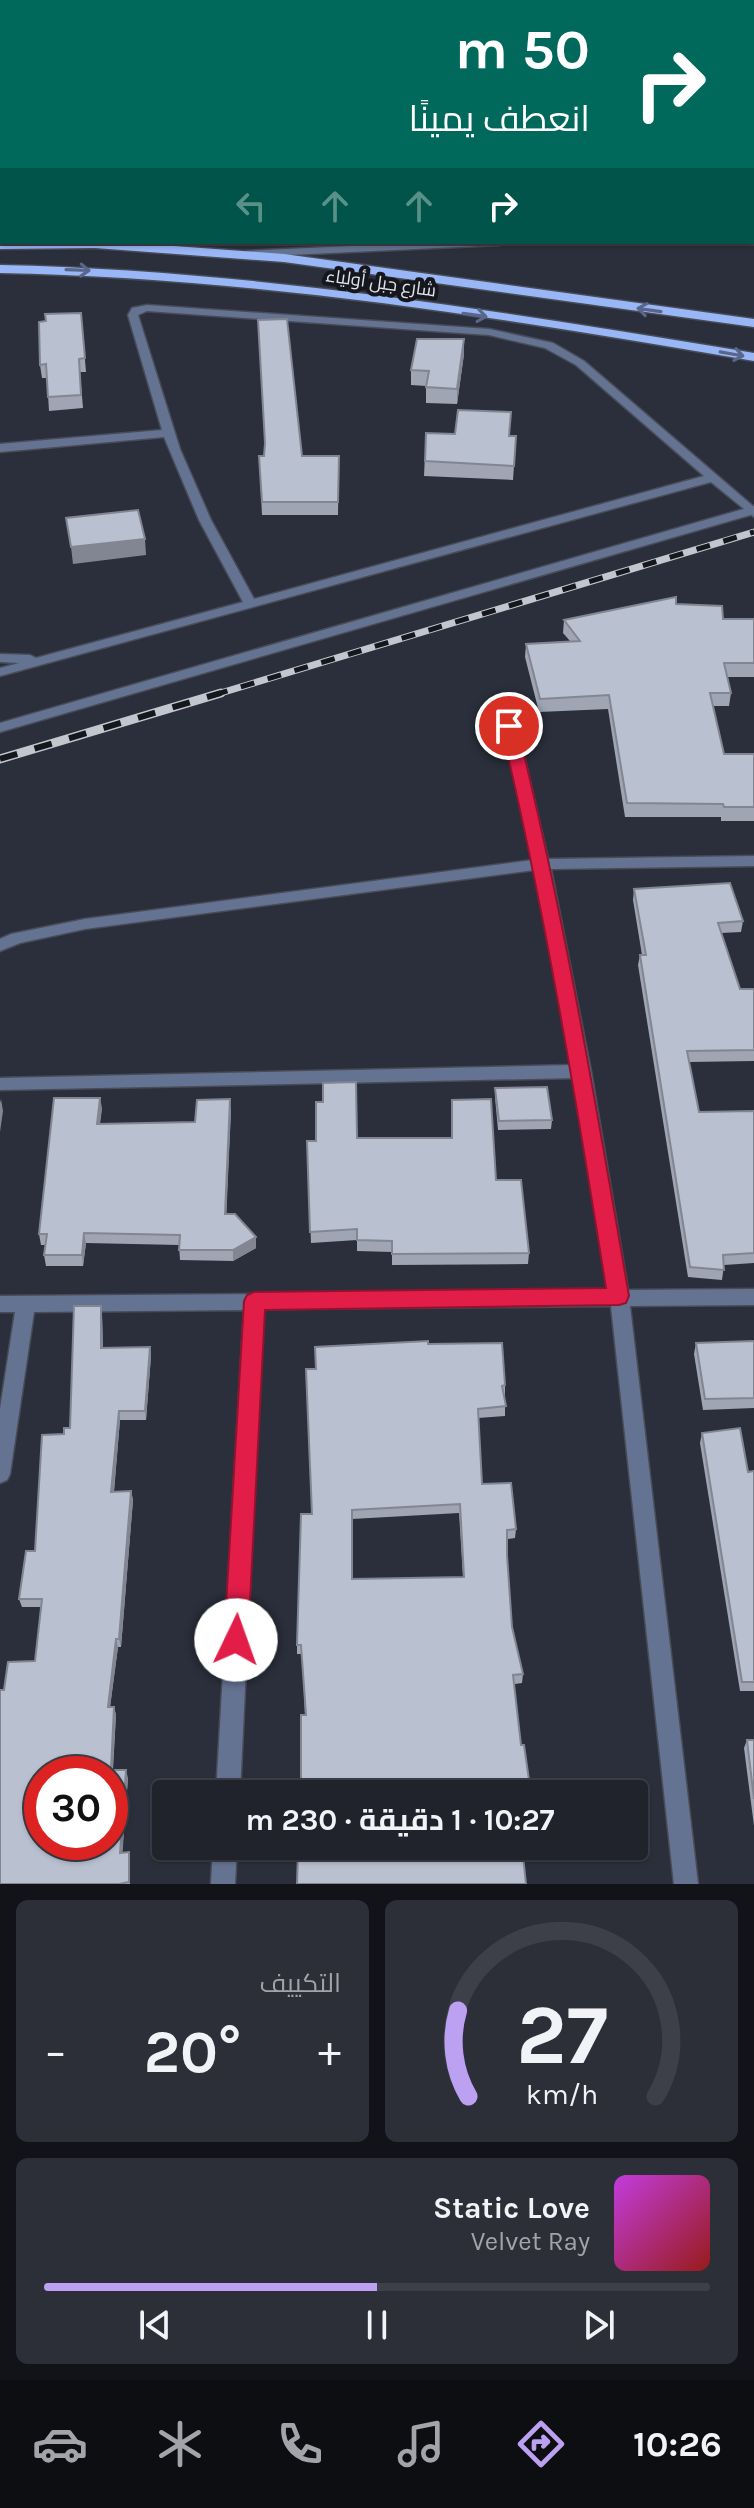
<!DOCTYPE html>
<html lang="ar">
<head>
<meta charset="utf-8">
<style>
	body { margin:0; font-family:Karla,Cairo,sans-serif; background:#2d2f38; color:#f1f3f6; direction:rtl; height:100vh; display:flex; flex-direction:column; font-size:30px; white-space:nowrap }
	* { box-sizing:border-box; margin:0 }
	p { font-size:26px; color:#a2a4a9 }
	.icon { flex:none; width:44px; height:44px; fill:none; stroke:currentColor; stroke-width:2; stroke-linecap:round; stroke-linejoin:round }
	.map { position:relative; height:1884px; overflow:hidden; direction:ltr }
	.panel { display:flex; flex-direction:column; gap:16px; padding:16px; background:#121318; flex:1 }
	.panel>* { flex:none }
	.guide { position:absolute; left:0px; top:0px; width:754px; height:244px; box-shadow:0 2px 6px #0004,0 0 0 2px #3d4048; direction:rtl; background:#00695c; color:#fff; overflow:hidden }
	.speed { position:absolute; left:24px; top:1756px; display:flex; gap:16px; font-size:40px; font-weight:700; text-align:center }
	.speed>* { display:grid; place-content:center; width:104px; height:104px; border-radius:50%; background:#20232c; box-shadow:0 2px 6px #0004,0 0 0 2px #3d4048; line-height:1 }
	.speed .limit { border:12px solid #d22; background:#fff; color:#111 }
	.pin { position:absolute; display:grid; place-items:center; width:68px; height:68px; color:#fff; margin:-34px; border:4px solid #fff; border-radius:50%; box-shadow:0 2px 8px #0007 }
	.me { position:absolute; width:88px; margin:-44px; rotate:3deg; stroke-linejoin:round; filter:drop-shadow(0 0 6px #0008) }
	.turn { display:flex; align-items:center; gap:28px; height:168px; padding:0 32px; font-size:36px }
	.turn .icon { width:104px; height:104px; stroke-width:2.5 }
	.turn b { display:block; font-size:56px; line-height:68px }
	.lanes { display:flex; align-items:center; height:76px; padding:0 32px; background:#0003; justify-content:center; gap:40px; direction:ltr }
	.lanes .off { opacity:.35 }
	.big { font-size:60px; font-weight:700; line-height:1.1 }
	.panel .widget { flex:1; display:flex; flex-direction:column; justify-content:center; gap:12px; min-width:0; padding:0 28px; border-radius:12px; background:#2d2f38 }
	.panel .dial { align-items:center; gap:0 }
	.dial svg { height:208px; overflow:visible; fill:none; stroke:#3d4048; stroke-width:7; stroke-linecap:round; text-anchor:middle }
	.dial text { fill:#f1f3f6; stroke:none }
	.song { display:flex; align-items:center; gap:24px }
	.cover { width:96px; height:96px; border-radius:12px; background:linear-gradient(135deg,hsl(290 70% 55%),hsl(0 70% 35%)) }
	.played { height:8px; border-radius:4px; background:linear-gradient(90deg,#bca0f2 50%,#3d4048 50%) }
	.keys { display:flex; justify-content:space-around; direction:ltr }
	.heat { display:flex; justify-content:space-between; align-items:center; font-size:44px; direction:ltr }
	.panel .tiles { flex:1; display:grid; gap:16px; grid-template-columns:1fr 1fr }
	.widget:last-child { grid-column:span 2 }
	.trip { position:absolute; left:152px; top:1780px; width:496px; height:80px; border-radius:8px; background:#20232c; box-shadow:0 2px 6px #0004,0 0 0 2px #3d4048; font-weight:700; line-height:80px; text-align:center; direction:rtl }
	.tab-bar { display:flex; height:128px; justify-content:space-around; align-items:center; background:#0d0e12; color:#a2a4a9 }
	.tab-bar .icon { width:56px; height:56px }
	.tab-bar .selected { color:#bca0f2 }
	.tab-bar b { font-size:36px; color:#f1f3f6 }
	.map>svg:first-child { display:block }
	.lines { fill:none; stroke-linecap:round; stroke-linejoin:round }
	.minor-casing { stroke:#474c57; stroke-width:3 }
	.tertiary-casing { stroke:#474c57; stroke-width:3 }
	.primary-casing { stroke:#474c57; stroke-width:3 }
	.minor { fill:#657392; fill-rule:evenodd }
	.tertiary { fill:#657392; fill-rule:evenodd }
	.primary { fill:#99b6f6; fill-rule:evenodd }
	.rail-far1-casing { stroke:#c2c6cf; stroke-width:7 }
	.rail-casing { stroke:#c2c6cf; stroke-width:9 }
	.rail-far1 { stroke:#15171d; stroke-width:5; stroke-dasharray:14; stroke-linecap:butt }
	.rail { stroke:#15171d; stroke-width:6; stroke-dasharray:18; stroke-linecap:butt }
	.wall { fill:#9fa5b3; fill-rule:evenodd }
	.shaded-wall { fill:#828692 }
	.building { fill:#b9c0d0; stroke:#828692; stroke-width:2; fill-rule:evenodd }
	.oneway { stroke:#57668a }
	.route { fill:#e11d48; stroke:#92132f; stroke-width:2 }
	.labels { text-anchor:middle; stroke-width:8; stroke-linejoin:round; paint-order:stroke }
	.far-street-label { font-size:18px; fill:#e0e4ec; stroke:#15171d }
</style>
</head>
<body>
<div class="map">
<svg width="754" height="1884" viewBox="0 0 754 1884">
	<rect width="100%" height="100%" fill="#2a2f3b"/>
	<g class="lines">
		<defs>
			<path id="minor" d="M0,24H2L0,32Z
				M0,77H2V83H0Z
				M0,149H2V155H0Z
				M752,230H754V236H752Z
				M435,242H505L500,245L246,257L241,254L246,251Z
				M147,305L489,329L553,343L584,361L754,507V517L711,482L0,676V668L19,663L0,662V654L30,655L36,658L243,602L199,520L164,437L0,452V444L162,430L128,315L132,308ZM147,311L489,335L545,348L576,365L704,476L254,599L211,520L180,449L138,315Z
				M505,700L512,704L548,859L754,856V866L551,869L591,1071L628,1290L754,1289V1305L630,1306L698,1884H674L611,1306L263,1309L240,1794H216L244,1310L34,1312L10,1474L7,1480L0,1483V1409L15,1312H0V1296L609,1291L575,1078L0,1090V1078L572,1065L535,870L85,929L20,943L0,951V939L11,934L85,919L533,860L498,704Z
				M213,1846H237L235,1884H211Z"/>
			<path id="tertiary" d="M754,506V514L0,732V723Z"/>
			<path id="primary" d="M0,241L119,242L284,254L754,319V327L284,262L95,248L0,249Z
				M0,265C241,270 481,308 718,347L754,353V361C505,318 253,278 0,273Z"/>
		</defs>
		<!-- minor casing -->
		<use href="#minor" class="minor-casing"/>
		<!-- tertiary casing -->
		<use href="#tertiary" class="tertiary-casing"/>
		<!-- primary casing -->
		<use href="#primary" class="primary-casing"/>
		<!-- minor -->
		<use href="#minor" class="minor"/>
		<!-- tertiary -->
		<use href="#tertiary" class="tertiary"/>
		<!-- primary -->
		<use href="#primary" class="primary"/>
		<defs>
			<path id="rail-far1" d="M214,695L754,532"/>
			<path id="rail" d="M0,759L221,693"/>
		</defs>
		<!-- rail-far1 casing -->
		<use href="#rail-far1" class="rail-far1-casing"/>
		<!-- rail casing -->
		<use href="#rail" class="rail-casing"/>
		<!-- rail-far1 -->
		<use href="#rail-far1" class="rail-far1"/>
		<!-- rail -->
		<use href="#rail" class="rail"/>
	</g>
	<!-- wall -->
	<path class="wall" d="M754,0V214H752V2Z
		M81,313L86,372H80L83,408L49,411L47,378H42L40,365L46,321Z
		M464,354L457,404L426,403V386L411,385V370Z
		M426,433L516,436L513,480L424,476Z
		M259,456H339L338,515H262Z
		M676,604L723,619H754V677H727L731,693L729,706H713L724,754H754V821H721V817H625L608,709L539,712L525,657L526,644L570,641L563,633L564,620Z
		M634,889L743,921L741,932L721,933L740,989H754V1061L689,1062L699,1112L754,1111V1263L724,1265L722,1280L688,1277L638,965L640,955H642L633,900Z
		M495,1088L552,1120L551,1129L498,1130L495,1097Z
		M102,1108L100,1124L195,1122L231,1110L226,1214L256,1237V1248L233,1261L180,1260L179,1245L86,1243L83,1266H46L44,1255L45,1245H41L39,1234Z
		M357,1138L496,1180L529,1253L528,1264L392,1265V1252L357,1251V1240L311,1243L307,1141Z
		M102,1314L103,1348L150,1347L151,1356L146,1420H120L114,1492L131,1491L133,1500L121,1647H118L110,1707H114L116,1715L113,1770L128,1778L122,1853L129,1852L130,1859V1884H0L4,1690L35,1661L41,1607H22L19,1599L35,1551L64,1434L70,1428Z
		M754,1341V1408L703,1410L694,1354L696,1343Z
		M428,1344L505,1385V1416L478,1418L482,1484L516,1529L515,1538L507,1539V1555L512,1627L523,1674L522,1683L305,1715L302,1654H297V1645L312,1514L316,1369ZM459,1513L463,1577L352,1579V1519Z
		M702,1433L748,1472L754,1471V1691H740L700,1443Z
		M747,1740H754V1826L744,1748Z"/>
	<!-- shaded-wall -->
	<path class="shaded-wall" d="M464,339V354L457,404V389Z
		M145,539L146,555L73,564L71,547Z
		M100,1098L102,1108L98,1134L97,1124Z
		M1,1099L3,1111L0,1132V1103Z
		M230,1099L231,1110L226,1225L225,1214Z
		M84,1233L86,1243L83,1266L82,1255Z
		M256,1237V1248L233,1261V1250Z
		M101,1306L102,1314L103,1356L101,1348Z
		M150,1347L151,1356L146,1420L145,1411Z
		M119,1411L120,1420L113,1501L111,1492Z
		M131,1491L133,1500L121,1647L119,1639Z
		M116,1639L118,1647L109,1715L108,1707Z
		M114,1707L116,1715L112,1778L111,1770Z
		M126,1770L128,1778L122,1860L120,1853Z
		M129,1852L130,1859V1884L129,1882Z"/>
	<!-- building -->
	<path class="building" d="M83,0H754V4H752V2H83Z
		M752,15H754V38L752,43Z
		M752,47L754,48V200L752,201Z
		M81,313L85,358L79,359L81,395L48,397L46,364L40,365L39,322L46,321L45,314Z
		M287,319L302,456H339L338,502H262L259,456H264L265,443L258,320Z
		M417,339H464L457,389L426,387L429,371L411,370Z
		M458,410L511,412L509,436H516L514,466L425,461L426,433L455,434Z
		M138,510L145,539L71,547L66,518Z
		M676,597V604L722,606L723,619H754V663H724L731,693H710L724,754H754V807H724L723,804L627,803L609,695L540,699L526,644L580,641L564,620Z
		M730,883L743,921L718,923L740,989H754V1050L687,1051L699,1112L754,1111V1253L723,1255L724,1270L690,1267L640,955H646L634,889Z
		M356,1082L357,1138H452V1100L491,1099L496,1180H521L529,1253L392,1254V1241L357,1240V1229L310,1232L307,1141H316V1102H323V1083Z
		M547,1087L552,1120L499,1121L495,1088Z
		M54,1098H100L97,1124L195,1122L197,1100L230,1099L225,1214H235L256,1237L233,1250H179L180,1235L84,1233L82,1255H44L47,1234H39Z
		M74,1306H101V1348L150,1347L145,1411H119L111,1492L131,1491L119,1639H116L108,1707H114L111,1770H126L120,1853L129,1852V1882L119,1884H0V1690H4L8,1662L35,1661L42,1599H19L26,1551H35L42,1435L64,1434V1428H70ZM42,1774H110V1842H42Z
		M428,1341V1344L502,1343L505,1385L502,1386L506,1406L478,1409L482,1484L511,1483L516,1529L507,1530V1555L512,1627L523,1674L513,1675L521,1745H524L531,1794H301V1715H306L301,1645H297L301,1514H312L306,1369H316L315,1347ZM460,1504L464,1577L352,1579V1510Z
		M754,1341V1398L705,1399L696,1343Z
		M740,1428L748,1472L754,1471V1682H742L702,1433Z
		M747,1740H754V1799Z
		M301,1846H522L526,1884H297L298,1853L301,1852Z"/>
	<!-- one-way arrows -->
	<defs><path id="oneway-shaft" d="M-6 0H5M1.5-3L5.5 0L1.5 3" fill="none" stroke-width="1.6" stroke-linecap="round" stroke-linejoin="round" transform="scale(2)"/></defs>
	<g class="oneway">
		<use href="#oneway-shaft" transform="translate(78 270) rotate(2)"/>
		<use href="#oneway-shaft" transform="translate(649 310) rotate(-172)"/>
		<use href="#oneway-shaft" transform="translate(475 315) rotate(8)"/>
		<use href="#oneway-shaft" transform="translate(732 354) rotate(10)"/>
	</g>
	<!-- route -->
	<path class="route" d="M509,721L517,726C564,914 596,1105 629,1296L626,1303L619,1305L265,1310L248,1640L245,1648L236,1652L227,1648L224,1640L244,1301L247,1295L254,1292L606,1288C576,1099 545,912 501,726Z"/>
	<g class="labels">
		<!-- far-street labels -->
		<g class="far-street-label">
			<text transform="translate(381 283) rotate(8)" y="6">شارع جبل أولياء</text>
		</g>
	</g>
</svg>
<div class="speed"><div class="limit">30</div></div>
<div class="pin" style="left:509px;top:726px;background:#d93025"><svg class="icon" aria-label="arrive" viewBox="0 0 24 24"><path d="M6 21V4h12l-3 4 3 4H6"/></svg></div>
<svg class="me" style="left:236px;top:1640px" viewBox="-20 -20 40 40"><circle r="19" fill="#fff"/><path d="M0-13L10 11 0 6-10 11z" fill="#e11d48"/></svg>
<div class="trip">10:27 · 1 دقيقة · 230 m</div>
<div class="guide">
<div class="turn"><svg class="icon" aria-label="right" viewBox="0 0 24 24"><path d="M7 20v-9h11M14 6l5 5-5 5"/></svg><div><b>50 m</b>انعطف يمينًا</div></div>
<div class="lanes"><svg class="icon off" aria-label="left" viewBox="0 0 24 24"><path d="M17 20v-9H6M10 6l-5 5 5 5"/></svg><svg class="icon off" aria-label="ahead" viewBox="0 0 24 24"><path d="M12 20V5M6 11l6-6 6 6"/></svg><svg class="icon off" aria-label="ahead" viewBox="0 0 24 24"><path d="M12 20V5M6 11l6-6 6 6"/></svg><svg class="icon" aria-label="right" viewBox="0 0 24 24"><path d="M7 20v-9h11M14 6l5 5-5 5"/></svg></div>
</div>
</div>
<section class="panel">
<div class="tiles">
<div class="widget dial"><svg viewBox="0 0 100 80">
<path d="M14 69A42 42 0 1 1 86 69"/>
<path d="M14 69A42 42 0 0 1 10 36" stroke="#bca0f2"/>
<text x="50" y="56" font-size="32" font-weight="700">27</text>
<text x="50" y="72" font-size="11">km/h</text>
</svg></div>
<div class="widget"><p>التكييف</p>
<div class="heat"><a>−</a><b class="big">20°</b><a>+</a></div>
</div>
<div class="widget">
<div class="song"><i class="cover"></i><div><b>Static Love</b><p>Velvet Ray</p></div></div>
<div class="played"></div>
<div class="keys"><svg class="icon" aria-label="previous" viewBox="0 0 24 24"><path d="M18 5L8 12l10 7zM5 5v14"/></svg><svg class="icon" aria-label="pause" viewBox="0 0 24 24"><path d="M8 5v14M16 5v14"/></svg><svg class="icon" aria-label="next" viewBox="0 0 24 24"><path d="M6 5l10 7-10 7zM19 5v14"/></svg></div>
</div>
</div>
</section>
<nav class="tab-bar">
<b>10:26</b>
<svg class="icon selected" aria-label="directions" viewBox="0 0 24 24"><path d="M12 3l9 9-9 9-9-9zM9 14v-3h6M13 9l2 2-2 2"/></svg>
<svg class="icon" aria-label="music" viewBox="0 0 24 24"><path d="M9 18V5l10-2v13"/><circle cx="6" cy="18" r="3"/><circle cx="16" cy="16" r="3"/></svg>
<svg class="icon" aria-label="phone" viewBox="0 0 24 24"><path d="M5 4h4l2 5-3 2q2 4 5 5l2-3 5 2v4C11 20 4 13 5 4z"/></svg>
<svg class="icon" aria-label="climate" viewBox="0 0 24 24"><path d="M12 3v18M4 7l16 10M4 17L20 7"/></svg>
<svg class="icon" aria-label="car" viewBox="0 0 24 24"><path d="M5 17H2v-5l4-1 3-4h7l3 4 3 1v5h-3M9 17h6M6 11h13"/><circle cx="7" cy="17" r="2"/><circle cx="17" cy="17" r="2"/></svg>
</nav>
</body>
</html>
